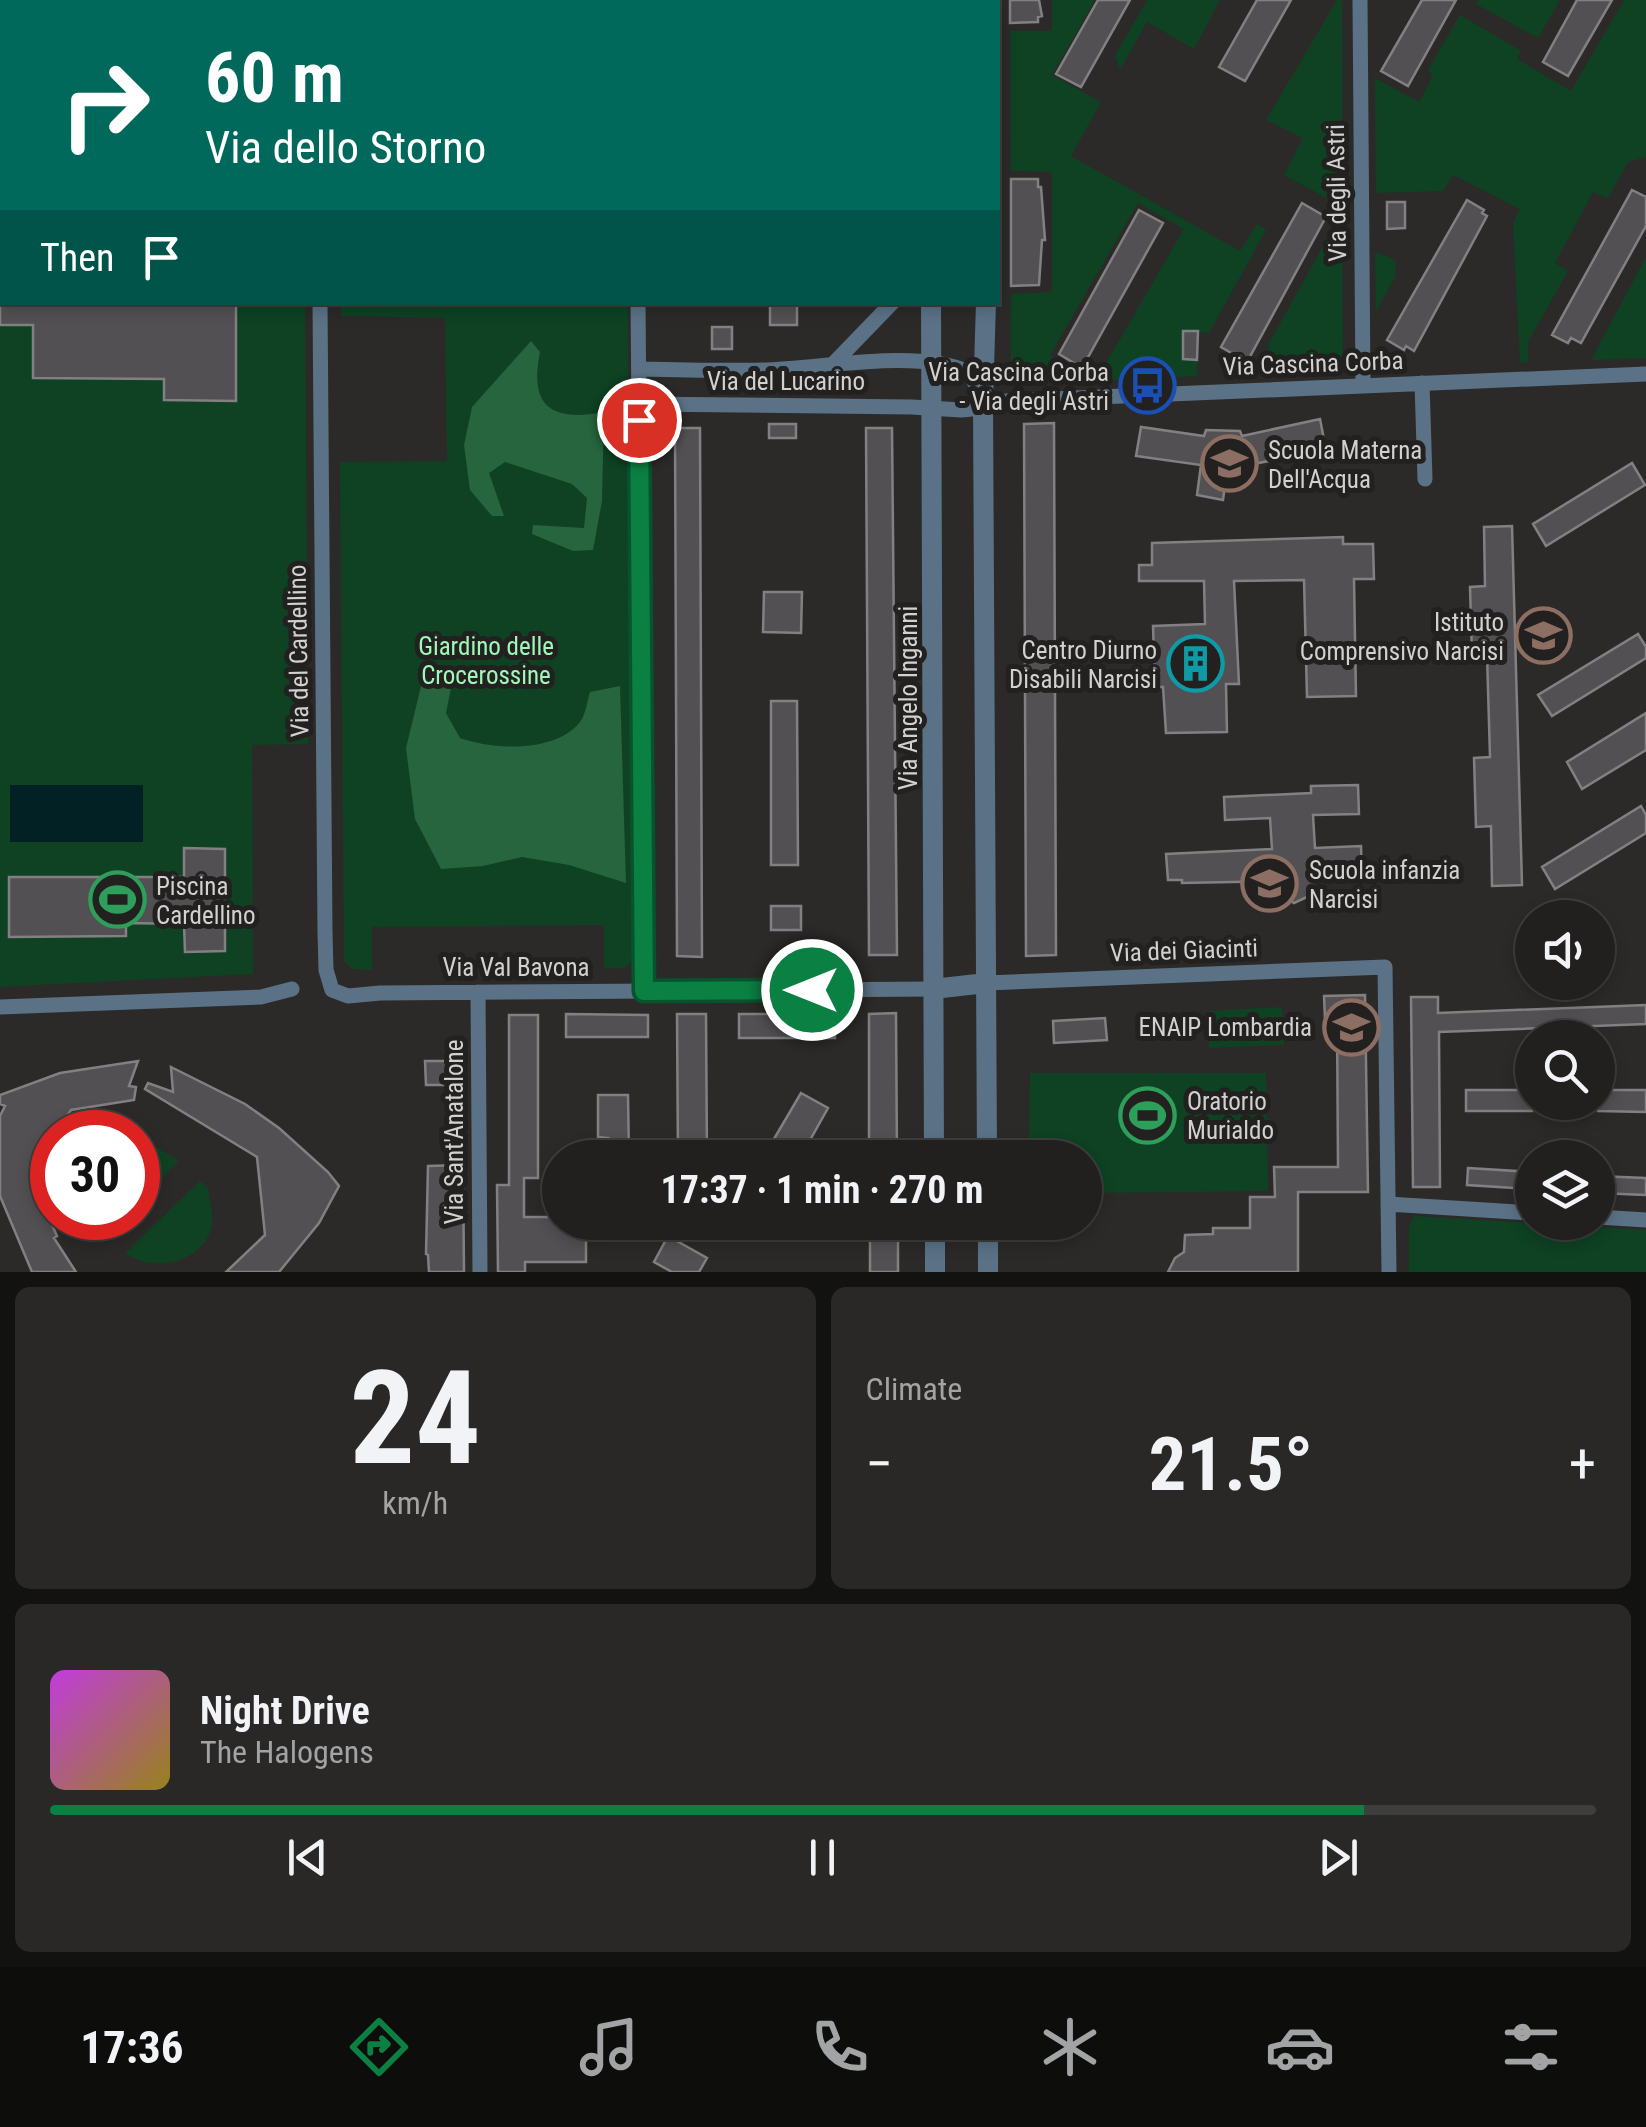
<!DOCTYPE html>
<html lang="en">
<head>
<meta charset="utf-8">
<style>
	body { margin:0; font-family:"Roboto Condensed",sans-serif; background:#292827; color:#f1f3f6; height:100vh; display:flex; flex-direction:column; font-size:38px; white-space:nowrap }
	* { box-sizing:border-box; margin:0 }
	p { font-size:32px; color:#a2a3a4 }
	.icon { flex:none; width:55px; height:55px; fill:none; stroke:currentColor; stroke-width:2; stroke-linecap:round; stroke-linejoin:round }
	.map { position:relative; height:1272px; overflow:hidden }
	.panel { display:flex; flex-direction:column; gap:15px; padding:15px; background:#121210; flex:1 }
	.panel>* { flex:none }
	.hud { position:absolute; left:0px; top:0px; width:1000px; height:305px; box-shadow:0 5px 15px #0003,0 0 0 2px #3e3e3c; background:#00695c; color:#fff; overflow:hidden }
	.tools { position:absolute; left:1515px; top:900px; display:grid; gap:20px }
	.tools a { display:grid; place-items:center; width:100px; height:100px; border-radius:50%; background:#21201e; box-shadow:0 5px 15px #0003,0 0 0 2px #3e3e3c; font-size:50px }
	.speed { position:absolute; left:30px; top:1110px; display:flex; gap:20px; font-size:50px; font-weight:700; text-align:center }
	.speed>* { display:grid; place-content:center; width:130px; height:130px; border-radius:50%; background:#21201e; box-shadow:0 5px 15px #0003,0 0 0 2px #3e3e3c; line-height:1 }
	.speed .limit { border:15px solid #d22; background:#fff; color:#111 }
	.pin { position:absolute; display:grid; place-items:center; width:85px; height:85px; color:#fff; margin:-42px; border:5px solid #fff; border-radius:50%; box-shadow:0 2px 10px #0007 }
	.me { position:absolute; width:110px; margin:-55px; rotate:270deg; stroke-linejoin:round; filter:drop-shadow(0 0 8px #0008) }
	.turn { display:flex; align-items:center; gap:35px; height:210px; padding:0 40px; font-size:45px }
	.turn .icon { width:130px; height:130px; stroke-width:2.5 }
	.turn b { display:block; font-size:70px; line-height:85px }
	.then { display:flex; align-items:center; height:95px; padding:0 40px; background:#0003; gap:20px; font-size:38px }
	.big { font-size:75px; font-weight:700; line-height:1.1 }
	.panel .widget { flex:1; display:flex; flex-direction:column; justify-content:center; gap:15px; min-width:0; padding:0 35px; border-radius:15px; background:#292827 }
	.panel .dial { align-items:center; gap:0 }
	.dial b { font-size:130px; line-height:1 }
	.song { display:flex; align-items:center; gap:30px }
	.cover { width:120px; height:120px; border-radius:15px; background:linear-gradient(135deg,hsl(290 70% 55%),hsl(50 70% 35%)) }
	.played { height:10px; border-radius:5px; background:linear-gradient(90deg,#0b8043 85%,#3e3e3c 85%) }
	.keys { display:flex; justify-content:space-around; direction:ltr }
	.heat { display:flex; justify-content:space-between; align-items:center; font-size:55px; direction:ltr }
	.panel .tiles { flex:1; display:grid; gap:15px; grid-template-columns:1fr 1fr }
	.widget:last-child { grid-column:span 2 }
	.trip { position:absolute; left:542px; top:1140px; width:560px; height:100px; border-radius:50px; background:#21201e; box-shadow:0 5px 15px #0003,0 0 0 2px #3e3e3c; font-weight:700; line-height:100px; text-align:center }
	.tab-bar { display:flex; height:160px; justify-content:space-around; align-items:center; background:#0d0d0c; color:#a2a3a4 }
	.tab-bar .icon { width:70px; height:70px }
	.tab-bar .selected { color:#0b8043 }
	.tab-bar b { font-size:45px; color:#f1f3f6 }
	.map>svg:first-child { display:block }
	.green { fill:#0e4223 }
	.forest { fill:#26653d }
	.water { fill:#022124 }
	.building { fill:#535053; stroke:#828082; stroke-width:2.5 }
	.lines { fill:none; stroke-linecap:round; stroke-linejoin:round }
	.minor { stroke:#5b7286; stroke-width:15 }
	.tertiary { stroke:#5b7286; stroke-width:20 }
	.route-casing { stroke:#07532c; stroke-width:25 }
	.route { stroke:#0b8043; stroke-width:18 }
	.labels { text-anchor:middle; stroke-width:10; stroke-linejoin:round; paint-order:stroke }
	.street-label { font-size:25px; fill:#d2d1d0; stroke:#22211f }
	.poi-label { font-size:25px; fill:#d2d1d0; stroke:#22211f; text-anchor:end }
	.park-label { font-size:25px; fill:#9ff8b9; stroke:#22211f }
</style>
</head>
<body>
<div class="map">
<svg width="1646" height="1272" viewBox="0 0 1646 1272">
	<rect width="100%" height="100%" fill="#2c2a28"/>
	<!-- green -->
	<path class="green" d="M0,0H304L2,2V302L305,303L308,744L252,745L253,974L0,987Z
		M340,0H627V2H340Z
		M1052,0H1095L1052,75L1101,102L1071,156L1240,251L1257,224L1266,230L1209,333L1184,331L1183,359L1197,360V376L1103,380L1105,365L1184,229L1138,203L1050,355L1078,371V381L1011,384V294L1052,292V172L1011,171L1010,31H1052Z
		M1147,0H1220L1194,49L1147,22L1120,70L1115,56Z
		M1337,0H1342L1343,207L1284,175L1303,138L1266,120Z
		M1478,0H1560L1538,38L1476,4Z
		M1624,0H1646V157L1628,162L1608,198L1593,192L1555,263L1568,271L1528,342V362L1520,363L1513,223L1520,209L1453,175L1443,191L1376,193L1375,78L1419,102L1433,76L1428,70L1460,15L1521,51L1517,59L1571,91Z
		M1342,212L1343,371L1269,373L1268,345Z
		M1375,252L1396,260L1395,277L1376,311Z
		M1646,257V358L1591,360Z
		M341,303H628L631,901V962L625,968H604V925L372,927V970L352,969L344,961L340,462L447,461L445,318L341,316Z
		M1282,1007L1284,1045L1209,1048L1207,1011Z
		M1030,1073H1266L1268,1191L1085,1193V1158L1029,1157Z
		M138,1148H158L179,1161L138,1200Z
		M200,1181L208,1188C209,1200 215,1218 211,1229C200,1265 151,1272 125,1253Z
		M1414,1216L1646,1230V1272H1409V1226Z"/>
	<!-- forest -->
	<path class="forest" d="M531,341L540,352C529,407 551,422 604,412L602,501L593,550L573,551L532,534L533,525L584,528L587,498L572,484L505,462L489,473L504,516H492L470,490L464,445L472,407Z
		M423,678L451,688L446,713L460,738C494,750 555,753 580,722C586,714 587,701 590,692L620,686L626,883L569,865L522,857L483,866L441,869L415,819L406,748Z"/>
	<!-- water -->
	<path class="water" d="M10,785H143V842H10Z"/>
	<!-- building -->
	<path class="building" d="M1010,0H1039L1042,16L1038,17V22L1010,23Z
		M1098,0H1130L1081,87L1056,74Z
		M1257,0H1291L1245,81L1219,67Z
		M1422,0H1456L1408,86L1381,71Z
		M1577,0H1612L1568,76L1543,62Z
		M1011,179H1038V187H1041L1045,240H1042L1039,285L1011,286Z
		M1632,190L1646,197V226L1581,343L1571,338L1568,343L1552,335Z
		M1467,200L1484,210L1482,213L1487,216L1414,351L1406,346L1404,350L1387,340Z
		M1387,202H1405V228L1387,229Z
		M1302,203L1326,217L1247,362L1221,347Z
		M1139,210L1163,223L1082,368L1059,354Z
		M0,302H236V401L164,400V379L33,378V325H0Z
		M770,302H797V325H770Z
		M712,327H732V349H712Z
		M1183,331H1198L1197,360L1183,359Z
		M1320,419L1326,450L1227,469L1223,500L1197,495L1201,465L1136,456L1141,427L1204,436L1206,430L1240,431L1242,436Z
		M1054,423L1056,955L1026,956L1024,424Z
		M769,424H796V438H769Z
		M675,428H700L702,957L677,956Z
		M866,428H892L897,955H869Z
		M1632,463L1645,485L1546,546L1533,524Z
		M1512,526L1522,885L1492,886L1491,826L1476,827L1474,758L1490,757L1487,655H1472L1470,587L1485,586L1484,527Z
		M1343,537V544H1373L1374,579H1354L1356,696L1307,697L1304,580L1234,581L1239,684H1226L1227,732L1166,733L1163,687H1155L1153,626L1205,624L1204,581H1139V565H1152V543Z
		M764,592H802L801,633L763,632Z
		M1638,634L1646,647V658L1552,716L1538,695Z
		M771,701H797L798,865H771Z
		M1646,713V750L1582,789L1567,762Z
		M1358,785L1359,814L1313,815L1315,848L1361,846L1362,876L1317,878L1307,897L1294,903L1283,896L1280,881L1182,883V880H1168L1166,854L1272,849L1270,818L1225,820L1224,797L1311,793V786Z
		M1641,806L1646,815V833L1555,889L1542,867Z
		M184,848L225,849V951L185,952L184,924L126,923V936L9,937V877H184Z
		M771,906H801V930H771Z
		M1365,995L1368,1192H1298V1272H1168L1175,1258L1184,1252L1185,1235L1213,1234V1228H1250V1197H1275L1274,1167H1338L1337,1019H1325L1324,996Z
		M1411,997H1438V1013L1646,1005V1024L1439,1032L1440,1187H1413Z
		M896,1013L897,1158H869V1014Z
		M566,1014L648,1015V1037H566Z
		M677,1014H706L707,1158H678Z
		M739,1014H834L835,1038H739Z
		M509,1015H538V1178H524V1217H560V1222H586V1262H525V1272H498L497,1185H509Z
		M1105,1018L1107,1040L1054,1043L1053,1021Z
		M138,1061L129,1086L136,1087L134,1100L71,1110L57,1132H52V1141L31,1177L57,1236L54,1238L76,1272H32L0,1196V1116L5,1106L0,1104V1095L60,1073Z
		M425,1061H451V1085H426Z
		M171,1067L245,1104L279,1128L328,1172L339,1186L319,1223L279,1272H226L265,1235L257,1157L145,1089L148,1083L173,1092Z
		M1466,1090H1532V1111H1466Z
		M1598,1090H1646V1112L1598,1111Z
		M801,1093L828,1108L800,1158H768V1149Z
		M598,1095H628L629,1158H598L608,1138L598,1137Z
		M463,1165L464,1272H429L428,1255L426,1254L428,1166Z
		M1468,1168L1532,1172V1189L1467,1185Z
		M1598,1176L1646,1178V1195L1598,1193Z
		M870,1222H898V1272H870Z
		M668,1236L707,1258L699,1272H672L654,1262Z"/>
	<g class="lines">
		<!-- minor -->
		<path class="minor" d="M319,0V2
			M638,0V2
			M1360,0L1363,386
			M320,302L325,932L326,970L332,990L348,996L380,993L933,989
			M638,302L644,991
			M834,363L893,302
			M639,369C680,370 721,371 762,370C823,369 912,348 969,372L980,393
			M1422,383L1425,479
			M639,404L912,407L961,410L972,409L983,402L1646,374
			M986,983L1385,967L1389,1272
			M478,992L480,1272
			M0,1007L261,997L292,989
			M1388,1204L1532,1213
			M1598,1217L1646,1220"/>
		<!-- tertiary -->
		<path class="tertiary" d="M931,2V0
			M986,2V0
			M931,302L934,1158
			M986,302L983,402L987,1158
			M933,989L986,983
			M935,1222V1272
			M988,1222V1272"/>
	</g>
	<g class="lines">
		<defs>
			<path id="route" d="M639,420L644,991L812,990"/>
		</defs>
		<!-- route casing -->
		<use href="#route" class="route-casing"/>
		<!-- route -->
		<use href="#route" class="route"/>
	</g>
	<!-- icons -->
	<defs>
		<symbol id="bus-ring" viewBox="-11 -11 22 22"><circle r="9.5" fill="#22211f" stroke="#1a4fb4" stroke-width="1.5"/><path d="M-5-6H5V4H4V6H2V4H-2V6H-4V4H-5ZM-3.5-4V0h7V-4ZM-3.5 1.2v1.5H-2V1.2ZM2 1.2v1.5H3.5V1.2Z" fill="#1a4fb4"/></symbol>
		<symbol id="school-ring" viewBox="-11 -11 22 22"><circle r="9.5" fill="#22211f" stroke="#8d6e63" stroke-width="1.5"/><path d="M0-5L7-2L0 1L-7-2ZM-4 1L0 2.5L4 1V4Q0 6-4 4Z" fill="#8d6e63"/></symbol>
		<symbol id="building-ring" viewBox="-11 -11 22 22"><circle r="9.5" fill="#22211f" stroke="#0f9aa8" stroke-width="1.5"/><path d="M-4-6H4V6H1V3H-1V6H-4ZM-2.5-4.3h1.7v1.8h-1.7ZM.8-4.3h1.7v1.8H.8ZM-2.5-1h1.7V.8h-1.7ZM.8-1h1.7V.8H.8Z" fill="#0f9aa8"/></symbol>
		<symbol id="stadium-ring" viewBox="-11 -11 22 22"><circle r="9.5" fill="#22211f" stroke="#2e9e5b" stroke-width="1.5"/><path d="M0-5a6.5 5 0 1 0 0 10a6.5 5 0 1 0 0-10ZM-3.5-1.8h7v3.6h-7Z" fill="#2e9e5b"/></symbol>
	</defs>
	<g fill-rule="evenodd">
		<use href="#bus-ring" x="1116" y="354" width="63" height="63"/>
		<use href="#school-ring" x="1198" y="432" width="63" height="63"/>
		<use href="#school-ring" x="1512" y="604" width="63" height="63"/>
		<use href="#building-ring" x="1164" y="632" width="63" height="63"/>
		<use href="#school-ring" x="1238" y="852" width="63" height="63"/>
		<use href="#stadium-ring" x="86" y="868" width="63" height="63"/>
		<use href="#school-ring" x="1320" y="996" width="63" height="63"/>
		<use href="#stadium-ring" x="1116" y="1084" width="63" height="63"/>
	</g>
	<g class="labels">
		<!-- street labels -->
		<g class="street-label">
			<text transform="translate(1336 193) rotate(-91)" y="9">Via degli Astri</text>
			<text transform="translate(1313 363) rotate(-2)" y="9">Via Cascina Corba</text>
			<text x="786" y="390">Via del Lucarino</text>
			<text transform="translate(298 651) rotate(-91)" y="9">Via del Cardellino</text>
			<text transform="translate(908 698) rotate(-90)" y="9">Via Angelo Inganni</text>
			<text transform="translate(1184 950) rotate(-2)" y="9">Via dei Giacinti</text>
			<text x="516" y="976">Via Val Bavona</text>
			<text transform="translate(454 1132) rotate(-90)" y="9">Via Sant'Anatalone</text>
		</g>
		<!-- poi labels -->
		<g class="poi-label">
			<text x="1109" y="381">Via Cascina Corba<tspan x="1109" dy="29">- Via degli Astri</tspan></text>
			<text x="1268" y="459" text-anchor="start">Scuola Materna<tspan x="1268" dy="29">Dell'Acqua</tspan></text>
			<text x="1504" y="631">Istituto<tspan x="1504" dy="29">Comprensivo Narcisi</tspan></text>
			<text x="1157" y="659">Centro Diurno<tspan x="1157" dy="29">Disabili Narcisi</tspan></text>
			<text x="1309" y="879" text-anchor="start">Scuola infanzia<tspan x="1309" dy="29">Narcisi</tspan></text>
			<text x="156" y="895" text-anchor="start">Piscina<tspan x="156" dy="29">Cardellino</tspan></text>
			<text x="1312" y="1036">ENAIP Lombardia</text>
			<text x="1187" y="1110" text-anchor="start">Oratorio<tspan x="1187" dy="29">Murialdo</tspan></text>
		</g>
		<!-- park labels -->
		<g class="park-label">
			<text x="486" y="655">Giardino delle<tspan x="486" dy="29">Crocerossine</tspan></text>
		</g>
	</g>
</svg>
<div class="tools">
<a><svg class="icon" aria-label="sound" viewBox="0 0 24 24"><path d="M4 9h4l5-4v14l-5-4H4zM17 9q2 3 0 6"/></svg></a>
<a><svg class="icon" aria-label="search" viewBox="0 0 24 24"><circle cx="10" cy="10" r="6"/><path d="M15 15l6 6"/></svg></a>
<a><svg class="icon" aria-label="layers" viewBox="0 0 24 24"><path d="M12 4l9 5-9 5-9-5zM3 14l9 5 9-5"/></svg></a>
</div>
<div class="speed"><div class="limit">30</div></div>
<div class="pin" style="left:639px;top:420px;background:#d93025"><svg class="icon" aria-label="arrive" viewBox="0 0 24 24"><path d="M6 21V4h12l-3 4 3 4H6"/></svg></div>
<svg class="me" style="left:812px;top:990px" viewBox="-20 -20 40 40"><circle r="17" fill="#0b8043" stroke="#fff" stroke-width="3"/><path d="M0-11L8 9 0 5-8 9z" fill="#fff"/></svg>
<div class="trip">17:37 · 1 min · 270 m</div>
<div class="hud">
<div class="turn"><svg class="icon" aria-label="right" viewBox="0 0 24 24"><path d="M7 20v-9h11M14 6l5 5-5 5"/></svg><div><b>60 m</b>Via dello Storno</div></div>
<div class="then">Then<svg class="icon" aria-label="arrive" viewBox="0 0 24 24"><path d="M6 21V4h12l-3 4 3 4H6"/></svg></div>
</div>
</div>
<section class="panel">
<div class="tiles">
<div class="widget dial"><b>24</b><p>km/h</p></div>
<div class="widget"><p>Climate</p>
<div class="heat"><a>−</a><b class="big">21.5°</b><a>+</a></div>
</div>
<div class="widget">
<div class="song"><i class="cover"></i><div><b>Night Drive</b><p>The Halogens</p></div></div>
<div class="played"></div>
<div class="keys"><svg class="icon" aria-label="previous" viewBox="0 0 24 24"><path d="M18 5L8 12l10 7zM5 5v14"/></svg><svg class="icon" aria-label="pause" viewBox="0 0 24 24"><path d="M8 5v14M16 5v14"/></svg><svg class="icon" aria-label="next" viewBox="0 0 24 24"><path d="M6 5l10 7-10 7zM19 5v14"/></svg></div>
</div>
</div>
</section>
<nav class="tab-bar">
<b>17:36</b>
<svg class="icon selected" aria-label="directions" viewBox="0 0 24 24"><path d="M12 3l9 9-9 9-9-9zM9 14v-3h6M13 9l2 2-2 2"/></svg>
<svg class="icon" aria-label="music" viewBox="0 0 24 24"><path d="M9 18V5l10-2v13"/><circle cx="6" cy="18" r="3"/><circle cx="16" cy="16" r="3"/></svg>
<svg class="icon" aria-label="phone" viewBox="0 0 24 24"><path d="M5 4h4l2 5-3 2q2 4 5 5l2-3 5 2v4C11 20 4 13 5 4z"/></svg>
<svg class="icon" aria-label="climate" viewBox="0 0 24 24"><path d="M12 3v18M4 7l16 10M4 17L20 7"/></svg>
<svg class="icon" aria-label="car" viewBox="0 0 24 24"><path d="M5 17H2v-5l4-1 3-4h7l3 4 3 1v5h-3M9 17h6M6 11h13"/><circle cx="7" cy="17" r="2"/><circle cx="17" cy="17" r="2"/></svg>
<svg class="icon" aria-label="filters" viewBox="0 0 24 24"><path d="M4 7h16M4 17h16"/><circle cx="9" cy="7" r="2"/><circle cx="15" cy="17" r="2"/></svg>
</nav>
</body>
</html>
